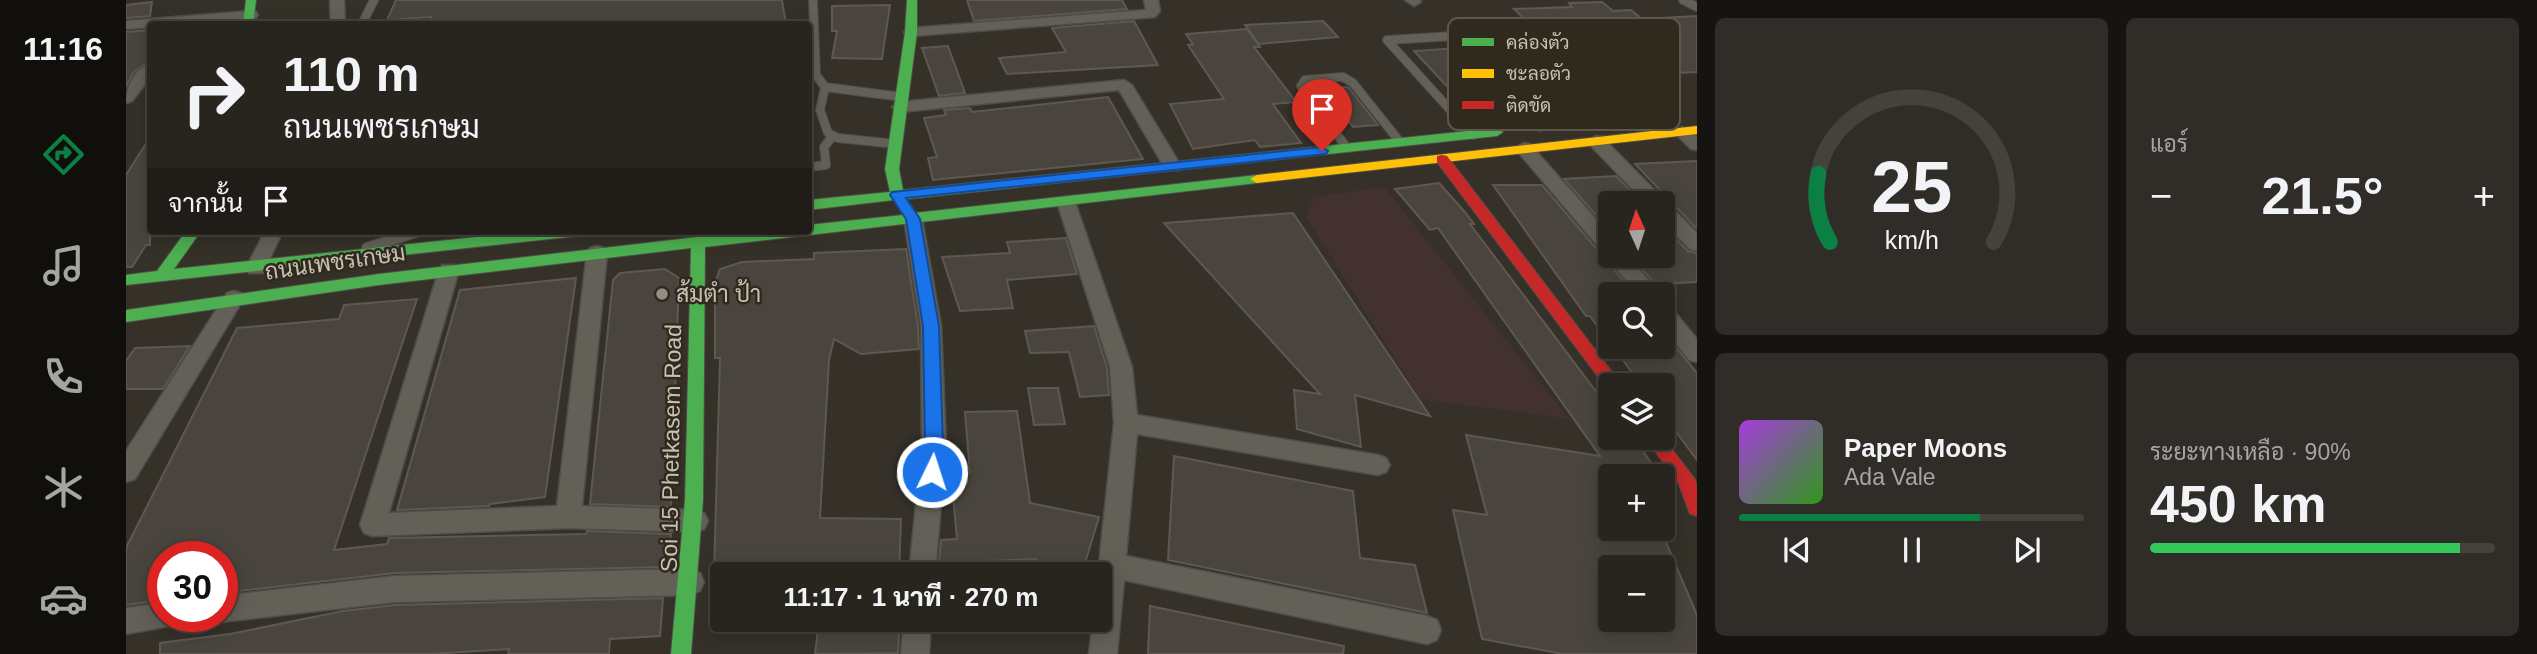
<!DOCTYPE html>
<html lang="th">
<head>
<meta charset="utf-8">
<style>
	body { margin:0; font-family:Helvetica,Sarabun,sans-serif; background:#302d28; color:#f1f3f6; height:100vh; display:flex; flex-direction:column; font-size:26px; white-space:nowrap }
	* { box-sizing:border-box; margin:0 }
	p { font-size:23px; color:#a5a5a4 }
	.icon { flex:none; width:38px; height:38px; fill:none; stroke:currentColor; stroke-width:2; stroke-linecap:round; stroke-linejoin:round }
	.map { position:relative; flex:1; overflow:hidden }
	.side { display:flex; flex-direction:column; gap:18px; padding:18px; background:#161411; width:840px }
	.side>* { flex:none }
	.top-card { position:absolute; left:21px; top:21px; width:665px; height:214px; border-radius:7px; box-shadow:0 4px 18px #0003,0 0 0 2px #44423d; background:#28251f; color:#f1f3f6; overflow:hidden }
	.needle { width:46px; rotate:357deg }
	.tools { position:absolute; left:1472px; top:191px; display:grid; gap:14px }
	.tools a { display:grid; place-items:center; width:77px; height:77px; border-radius:7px; background:#28251f; box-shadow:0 4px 18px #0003,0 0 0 2px #44423d; font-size:35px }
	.speed { position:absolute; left:21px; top:541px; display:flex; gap:14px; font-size:35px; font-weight:700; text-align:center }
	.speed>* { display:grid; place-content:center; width:91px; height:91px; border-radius:50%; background:#28251f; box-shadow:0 4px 18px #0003,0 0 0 2px #44423d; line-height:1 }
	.speed .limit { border:10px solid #d22; background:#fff; color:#111 }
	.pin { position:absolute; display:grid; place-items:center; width:60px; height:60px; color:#fff; margin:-72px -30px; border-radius:50% 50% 50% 0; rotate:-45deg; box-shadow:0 0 7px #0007 }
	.pin .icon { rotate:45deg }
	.me { position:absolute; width:77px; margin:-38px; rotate:4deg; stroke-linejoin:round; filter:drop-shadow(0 0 5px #0008) }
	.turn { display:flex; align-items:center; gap:24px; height:147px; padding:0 21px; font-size:32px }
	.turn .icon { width:91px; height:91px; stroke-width:2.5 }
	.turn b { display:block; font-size:49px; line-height:60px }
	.then { display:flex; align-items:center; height:66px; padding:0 21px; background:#0003; gap:14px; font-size:26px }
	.big { font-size:52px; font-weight:800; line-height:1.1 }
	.side .card { flex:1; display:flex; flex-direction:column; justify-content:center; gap:10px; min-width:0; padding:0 24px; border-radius:10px; background:#302d28 }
	.side .dial { align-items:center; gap:0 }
	.dial svg { height:182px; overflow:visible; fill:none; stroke:#44423d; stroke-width:7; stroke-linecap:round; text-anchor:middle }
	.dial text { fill:#f1f3f6; stroke:none }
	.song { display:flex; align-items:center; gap:21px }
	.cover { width:84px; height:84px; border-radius:10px; background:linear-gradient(135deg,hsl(280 70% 55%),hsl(110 70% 35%)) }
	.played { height:7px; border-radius:4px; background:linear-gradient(90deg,#0b8043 70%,#44423d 70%) }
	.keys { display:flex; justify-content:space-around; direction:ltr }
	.heat { display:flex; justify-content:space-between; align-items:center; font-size:38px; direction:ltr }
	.charge { height:10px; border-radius:5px; background:linear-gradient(90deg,#34c759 90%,#44423d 0) }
	.side .tiles { flex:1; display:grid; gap:18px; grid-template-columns:repeat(2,1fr) }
	.trip { position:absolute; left:584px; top:562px; width:402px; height:70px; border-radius:7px; background:#28251f; box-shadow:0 4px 18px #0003,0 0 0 2px #44423d; font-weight:800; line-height:70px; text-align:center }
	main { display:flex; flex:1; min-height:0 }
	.menu { display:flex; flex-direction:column; width:126px; justify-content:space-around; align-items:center; background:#100f0c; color:#a5a5a4 }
	.menu .icon { width:49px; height:49px }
	.menu .current { color:#0b8043 }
	.menu b { font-size:32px; color:#f1f3f6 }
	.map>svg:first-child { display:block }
	.green { fill:#42312f }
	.building { fill:#49453e; stroke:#5d5951; stroke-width:2; fill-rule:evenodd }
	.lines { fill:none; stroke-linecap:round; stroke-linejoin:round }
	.lane-far1-casing { stroke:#504d47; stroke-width:10 }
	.lane-casing { stroke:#504d47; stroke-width:12 }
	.street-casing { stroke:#504d47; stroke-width:3 }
	.fast-casing { stroke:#504d47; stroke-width:2 }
	.slow-casing { stroke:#504d47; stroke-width:2 }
	.jam-casing { stroke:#504d47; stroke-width:2 }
	.lane-far1 { stroke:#636058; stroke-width:8 }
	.lane { stroke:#636058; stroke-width:10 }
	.street { fill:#636058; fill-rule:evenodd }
	.fast { fill:#4caf50; fill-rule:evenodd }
	.slow { fill:#ffc107; fill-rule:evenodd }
	.jam { fill:#c62828; fill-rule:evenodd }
	.route { fill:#1a73e8; stroke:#114b97; stroke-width:2 }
	.poi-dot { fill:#938f83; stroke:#2f2a1d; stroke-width:2.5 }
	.labels { text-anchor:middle; stroke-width:5; stroke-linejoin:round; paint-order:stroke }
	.street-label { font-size:23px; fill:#c6c1b3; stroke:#2f2a1d }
	.poi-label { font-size:23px; fill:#c6c1b3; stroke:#2f2a1d; text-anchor:start }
	.key { fill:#2f2a1d; stroke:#5c574a; stroke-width:2 }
	.key-label { font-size:19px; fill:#c6c1b3 }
</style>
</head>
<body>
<main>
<nav class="menu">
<b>11:16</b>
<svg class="icon current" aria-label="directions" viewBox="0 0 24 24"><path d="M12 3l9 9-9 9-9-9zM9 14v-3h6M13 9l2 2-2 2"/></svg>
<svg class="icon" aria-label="music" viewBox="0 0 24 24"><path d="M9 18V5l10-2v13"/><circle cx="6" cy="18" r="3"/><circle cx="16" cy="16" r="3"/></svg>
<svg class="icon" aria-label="phone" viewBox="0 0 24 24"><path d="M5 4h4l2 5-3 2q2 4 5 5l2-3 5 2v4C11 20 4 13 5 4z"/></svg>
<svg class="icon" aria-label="climate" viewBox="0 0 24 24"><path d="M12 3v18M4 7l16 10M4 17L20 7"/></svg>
<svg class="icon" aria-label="car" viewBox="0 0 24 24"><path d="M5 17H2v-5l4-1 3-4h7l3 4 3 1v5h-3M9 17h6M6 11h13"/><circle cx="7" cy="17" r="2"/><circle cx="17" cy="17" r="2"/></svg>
</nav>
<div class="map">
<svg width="1571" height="654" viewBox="0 0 1571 654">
	<rect width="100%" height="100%" fill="#353129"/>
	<!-- green -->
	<path class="green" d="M1258,187L1443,419L1294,399L1180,217L1188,197Z"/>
	<!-- building -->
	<path class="building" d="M270,0H656L660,24H302L305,17L261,20Z
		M841,0H996L1001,9L848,21Z
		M26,2L24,16L0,18V5Z
		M1476,2L1487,11L1505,10L1516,19L1571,16V72L1443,78L1477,107L1428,111L1423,108L1404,109L1379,85L1353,48L1424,43L1388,9L1446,7L1443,3Z
		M764,5L756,59L706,58L711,31H706V6Z
		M1008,21L1032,65L881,74L873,58L940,52L926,28Z
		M1197,21L1212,37L1133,44L1119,25Z
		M1121,29L1134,47H1128L1170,102L1147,104L1175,143L1134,147L1129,140L1067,149L1044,104L1098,99L1062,45L1067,44L1060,34Z
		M24,30V60L7,73L0,87V32Z
		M822,46L839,93L813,96L796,48Z
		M1334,48L1369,93L1387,111L1347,114L1288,51Z
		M1220,87L1223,88L1252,125L1227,127L1198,88Z
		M982,97L1017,159L807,180L802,158L811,157L798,118L820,115L818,110L844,108L846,112Z
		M24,137V245H20L6,267H0V175Z
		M1571,161V229L1509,164Z
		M1490,176L1516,203H1484V231L1438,179Z
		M1313,183L1338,211L1348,224H1344L1484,410V438H1508L1532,473L1484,467V528H1534L1571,615V654H1437L1356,639L1327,510L1361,515L1340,435L1474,456L1312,228L1304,230L1269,189ZM1484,567H1536V620H1484Z
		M1367,185H1416L1475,254L1481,255L1482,263L1509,294H1484V344L1464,316H1460Z
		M1167,213L1304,416L1229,395L1235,447L1171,429L1168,390L1194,394L1038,223Z
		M1536,225L1562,251L1571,253V282L1529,284L1505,256H1536Z
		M940,238L951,274L881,280L887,308L834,311L816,257L884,253L881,242Z
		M780,249L792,326L793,349L735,354L708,339L703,360L694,518L775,519L773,574H588L594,358H589V283L594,269L616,262L688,259V253Z
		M539,269L553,278L545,507L464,504L487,280L494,273Z
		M450,278L419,497L364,504L363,506L271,510L334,290Z
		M291,299L208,550L261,544L263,538L460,534L461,531L545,534L541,567L269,573L96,593V556H37V600L0,605V548L111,328L213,319L218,305Z
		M968,326L981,368L983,395L954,397L943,352L904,353L899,331Z
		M1536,330L1571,373V460L1536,413V377H1509L1487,346H1536Z
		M64,346L37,389H0V361L9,348Z
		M902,388H932L939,424L908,425Z
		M891,411L904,503L973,517L959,563L911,562L910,559L813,563L815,540L831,539L825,474L844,473L839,412Z
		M1048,456L1227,491L1234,558L1289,565L1301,613L1042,560Z
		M537,598L534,636L484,639L483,654H382L383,649L305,654H34V643L104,634L217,611L269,605Z
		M1024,606L1218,646L1217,654H1022Z
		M693,620H774L772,653L689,654Z"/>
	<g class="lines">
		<defs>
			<path id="lane-far1" d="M687,0L690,75L699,87L776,97
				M1557,0L1571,7
				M236,24L248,0
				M699,87L694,110L702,133L712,138L770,144
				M1347,135L1261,40L1328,36C1351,48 1358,70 1374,89C1386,103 1401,114 1414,127
				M1221,148L1175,86L1179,80L1217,77L1227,83L1274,142
				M682,167L700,165L698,147L707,136"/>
			<path id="lane" d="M241,248L293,231"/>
			<path id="street" d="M204,0H218L219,24H205Z
				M1018,0H1032L1034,11L1029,17L785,36L778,32L785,28L1020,10Z
				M1279,0H1294L1295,2L1288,6Z
				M125,11L130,12L132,15L130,18L61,24H24V27L0,29V21Z
				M24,64V78L6,101L0,103C0,88 8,69 24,64Z
				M998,80L1006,85L1055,166L1052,170H1040L993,90L774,112L766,107L774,102Z
				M1556,127L1571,136V150L1565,149L1548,132Z
				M1470,136L1476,137L1571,233V251L1564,249L1536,221V203H1520L1464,145L1461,141Z
				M1398,143L1404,144L1484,235V256H1502L1534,294H1512L1484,261L1483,253L1477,252L1392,152L1389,148Z
				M940,196L949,202L1006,367L1011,415L1252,455L1260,458L1264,465L1260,472L1252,475L1011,434L1000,556L1301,616L1311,620L1315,630L1311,640L1301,644L998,580L991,654H963L967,620H975V574H972L988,423L984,367L931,202Z
				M787,213L794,215L796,219L815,326L820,446L809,574H783L796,446L795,326L778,219L780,215Z
				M139,231H157L137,273H123L120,268Z
				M471,246L478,248L481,253L456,506L569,510L578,513L582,521L578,529L569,532L442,528L247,536L238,533L234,525L313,270L316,265H330L333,270L263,513L431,506L461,253L464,248Z
				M108,291L115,293L118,298L9,479L0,482V451L101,293Z
				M1536,302L1543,305L1571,339V362L1563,360L1536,325Z
				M565,569L574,573L578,582L574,591L565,595L269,602L96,622L85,616H96V596L269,576Z
				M37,603V616H53L49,625L0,634V608Z
				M778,620H805L803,654H775Z"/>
			<path id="fast" d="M120,0H130L127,24H117Z
				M781,0H791V32L773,169L777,190L1371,128L1377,132L1371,136L781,199L788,213L1131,175L1138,179L1131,183L579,247L577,500L565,654H545L559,500L565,248L253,285L0,322V310L253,274L572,237L631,231H682V225L777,215L768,200L682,210V200L764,192L759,169L779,32Z
				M60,231H75L48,269L407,231H459L452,236L0,285V275L31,271Z"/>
			<path id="slow" d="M1571,126V134L1131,183L1124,179L1131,175Z"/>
			<path id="jam" d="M1316,155L1321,156L1496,385H1484V390H1482L1311,162V156Z
				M1536,436L1568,478L1571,485V516L1564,514L1552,482L1519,438Z"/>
		</defs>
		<!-- lane-far1 casing -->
		<use href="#lane-far1" class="lane-far1-casing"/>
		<!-- lane casing -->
		<use href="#lane" class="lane-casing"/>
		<!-- street casing -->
		<use href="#street" class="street-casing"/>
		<!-- fast casing -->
		<use href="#fast" class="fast-casing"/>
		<!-- slow casing -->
		<use href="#slow" class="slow-casing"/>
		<!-- jam casing -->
		<use href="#jam" class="jam-casing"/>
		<!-- lane-far1 -->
		<use href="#lane-far1" class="lane-far1"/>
		<!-- lane -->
		<use href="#lane" class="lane"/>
		<!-- street -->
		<use href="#street" class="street"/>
		<!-- fast -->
		<use href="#fast" class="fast"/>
		<!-- slow -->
		<use href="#slow" class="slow"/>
		<!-- jam -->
		<use href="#jam" class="jam"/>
	</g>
	<!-- route -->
	<path class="route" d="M1196,147L1202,151L1200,154L780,198L794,219L813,326L817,446L812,478L806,480L799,478L797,472L799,446L797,326L780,219L764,195L766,192Z"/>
	<!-- markers -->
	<circle class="poi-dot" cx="536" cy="294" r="7"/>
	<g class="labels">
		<!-- street labels -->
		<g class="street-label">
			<text transform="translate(209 262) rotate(-8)" y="8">ถนนเพชรเกษม</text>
			<text transform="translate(545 448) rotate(-89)" y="8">Soi 15 Phetkasem Road</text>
		</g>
		<!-- poi labels -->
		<g class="poi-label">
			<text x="550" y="302">ส้มตำ ป้า</text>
		</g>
	</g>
	<!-- legend -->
	<rect x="1322" y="18" width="232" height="112" rx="10" class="key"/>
	<rect x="1336" y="38" width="32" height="8" fill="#4caf50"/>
	<rect x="1336" y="69" width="32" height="9" fill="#ffc107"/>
	<rect x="1336" y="101" width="32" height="8" fill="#c62828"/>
	<g class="key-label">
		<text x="1380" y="49">คล่องตัว</text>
		<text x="1380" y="80">ชะลอตัว</text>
		<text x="1380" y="112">ติดขัด</text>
	</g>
</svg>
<div class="tools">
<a><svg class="needle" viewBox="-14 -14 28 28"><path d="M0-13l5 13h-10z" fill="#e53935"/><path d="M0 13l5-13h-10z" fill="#a5a5a4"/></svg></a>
<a><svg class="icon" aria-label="search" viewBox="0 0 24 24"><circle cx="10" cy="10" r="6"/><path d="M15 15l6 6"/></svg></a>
<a><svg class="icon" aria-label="layers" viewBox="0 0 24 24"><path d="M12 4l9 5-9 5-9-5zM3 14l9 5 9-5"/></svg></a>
<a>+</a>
<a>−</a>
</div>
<div class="speed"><div class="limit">30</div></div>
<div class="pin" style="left:1196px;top:151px;background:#d93025"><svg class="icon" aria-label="arrive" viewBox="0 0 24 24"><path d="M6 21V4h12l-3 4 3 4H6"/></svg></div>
<svg class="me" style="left:806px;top:472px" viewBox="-20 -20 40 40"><circle r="17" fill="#1a73e8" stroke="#fff" stroke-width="3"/><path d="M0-11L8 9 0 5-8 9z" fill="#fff"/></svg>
<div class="trip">11:17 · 1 นาที · 270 m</div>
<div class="top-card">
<div class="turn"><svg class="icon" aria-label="right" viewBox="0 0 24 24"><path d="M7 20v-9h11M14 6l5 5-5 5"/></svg><div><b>110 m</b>ถนนเพชรเกษม</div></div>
<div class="then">จากนั้น<svg class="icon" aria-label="arrive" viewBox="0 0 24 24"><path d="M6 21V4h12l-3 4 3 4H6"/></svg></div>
</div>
</div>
<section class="side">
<div class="tiles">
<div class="card dial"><svg viewBox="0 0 100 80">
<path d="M14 69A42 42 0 1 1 86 69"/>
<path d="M14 69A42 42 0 0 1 9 39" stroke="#0b8043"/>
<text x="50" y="56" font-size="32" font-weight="700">25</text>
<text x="50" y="72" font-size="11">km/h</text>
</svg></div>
<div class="card"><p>แอร์</p>
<div class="heat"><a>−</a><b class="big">21.5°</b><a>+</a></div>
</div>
<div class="card">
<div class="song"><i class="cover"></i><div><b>Paper Moons</b><p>Ada Vale</p></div></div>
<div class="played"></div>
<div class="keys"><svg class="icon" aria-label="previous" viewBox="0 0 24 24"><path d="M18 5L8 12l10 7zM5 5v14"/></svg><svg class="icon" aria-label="pause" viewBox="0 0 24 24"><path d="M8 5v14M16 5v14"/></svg><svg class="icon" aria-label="next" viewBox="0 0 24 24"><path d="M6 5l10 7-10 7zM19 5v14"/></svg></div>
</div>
<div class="card"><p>ระยะทางเหลือ · 90%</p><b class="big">450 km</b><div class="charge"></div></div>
</div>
</section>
</main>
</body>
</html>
